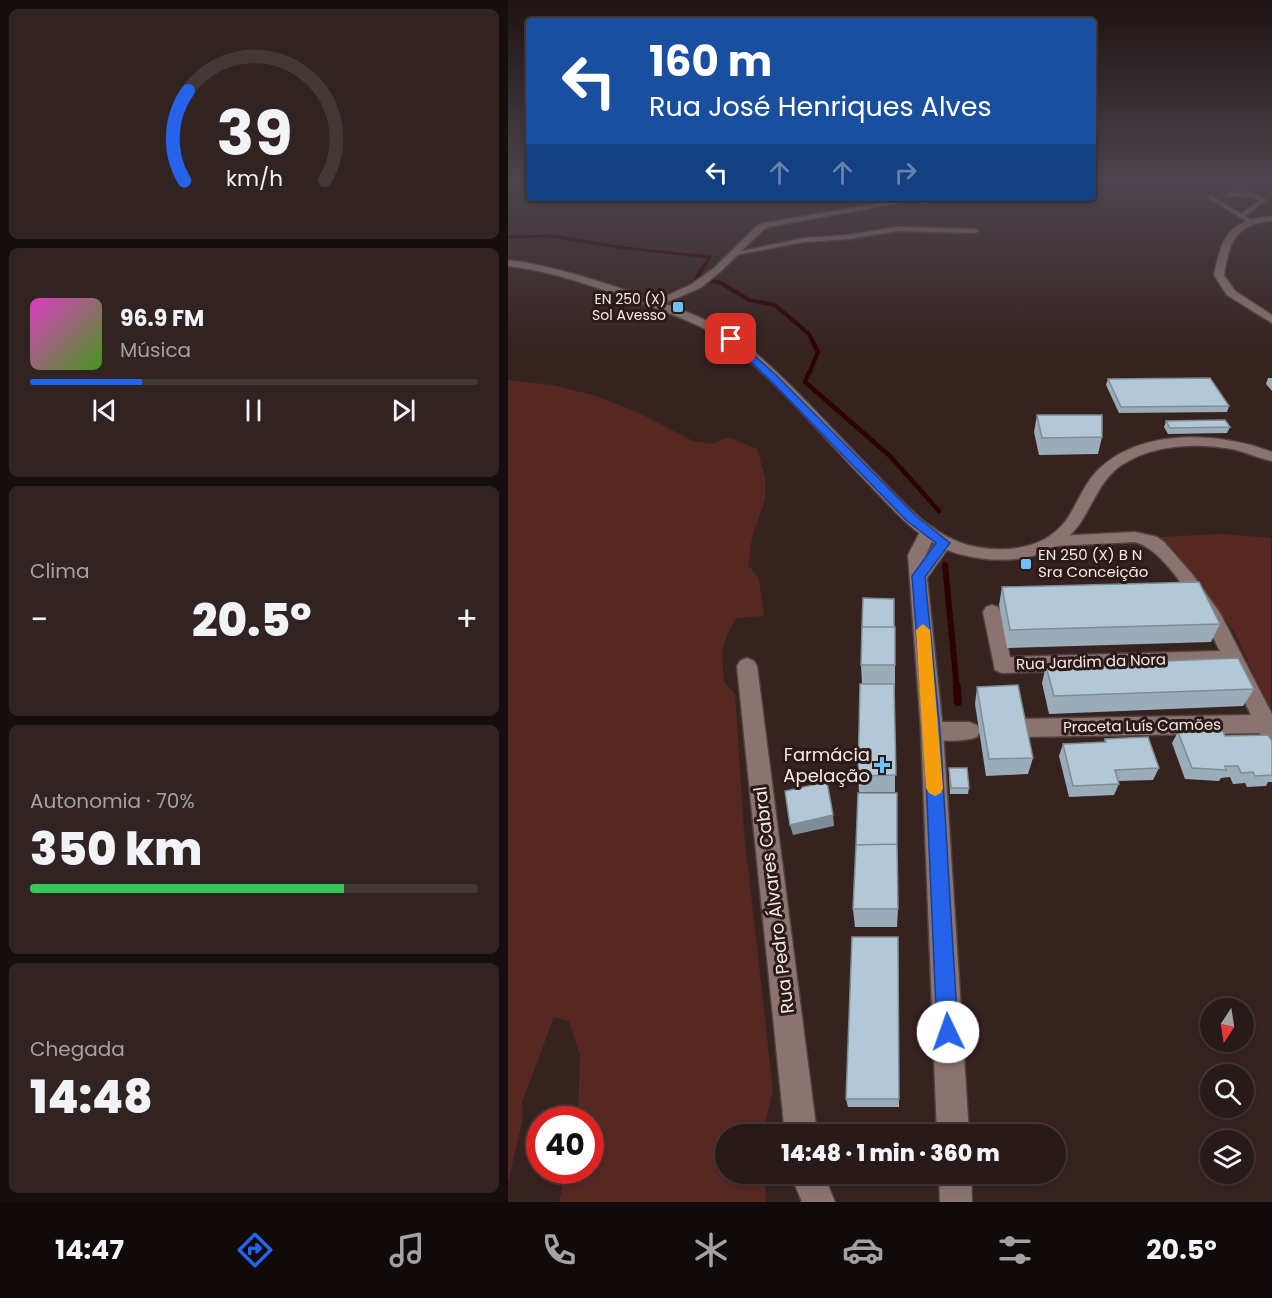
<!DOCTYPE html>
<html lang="pt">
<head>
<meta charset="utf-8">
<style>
	body { margin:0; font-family:Poppins,sans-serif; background:#302321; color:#f1f3f6; height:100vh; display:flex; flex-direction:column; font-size:22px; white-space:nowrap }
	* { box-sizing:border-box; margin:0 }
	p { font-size:20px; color:#a5a1a2 }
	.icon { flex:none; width:33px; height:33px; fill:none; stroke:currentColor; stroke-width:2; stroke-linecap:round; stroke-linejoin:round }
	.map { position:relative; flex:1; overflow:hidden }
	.sheet { display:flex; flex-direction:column; gap:9px; padding:9px; background:#160e0d; width:508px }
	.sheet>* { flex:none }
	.hud { position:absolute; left:18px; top:18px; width:570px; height:183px; border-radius:6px; box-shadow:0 3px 9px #0003,0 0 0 2px #443837; background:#1a4fa0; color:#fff; overflow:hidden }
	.needle { width:39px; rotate:192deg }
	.tools { position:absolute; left:692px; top:998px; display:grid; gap:12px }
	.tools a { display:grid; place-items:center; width:54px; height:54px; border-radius:50%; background:#281a18; box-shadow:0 3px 9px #0003,0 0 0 2px #443837; font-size:30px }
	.speed { position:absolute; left:18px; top:1106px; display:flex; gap:12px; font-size:30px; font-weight:700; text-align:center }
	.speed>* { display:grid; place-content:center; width:78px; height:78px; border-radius:50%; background:#281a18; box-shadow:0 3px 9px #0003,0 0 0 2px #443837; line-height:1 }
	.speed .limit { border:9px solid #d22; background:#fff; color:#111 }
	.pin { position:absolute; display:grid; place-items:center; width:51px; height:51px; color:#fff; margin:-26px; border-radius:12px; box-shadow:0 3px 9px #0006 }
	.me { position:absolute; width:66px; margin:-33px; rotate:357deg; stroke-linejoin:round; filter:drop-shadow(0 0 4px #0008) }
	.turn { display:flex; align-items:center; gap:21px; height:126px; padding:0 24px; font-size:27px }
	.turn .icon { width:78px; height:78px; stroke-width:2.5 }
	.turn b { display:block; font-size:42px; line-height:51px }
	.lanes { display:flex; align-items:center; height:57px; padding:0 24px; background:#0003; justify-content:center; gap:30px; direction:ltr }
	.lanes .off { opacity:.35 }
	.big { font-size:45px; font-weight:800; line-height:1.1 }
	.sheet .widget { flex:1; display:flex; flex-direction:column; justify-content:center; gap:9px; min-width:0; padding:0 21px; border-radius:9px; background:#302321 }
	.sheet .dial { align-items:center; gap:0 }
	.dial svg { height:156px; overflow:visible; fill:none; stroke:#443837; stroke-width:7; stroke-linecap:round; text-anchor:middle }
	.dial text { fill:#f1f3f6; stroke:none }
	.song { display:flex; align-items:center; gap:18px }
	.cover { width:72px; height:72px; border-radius:9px; background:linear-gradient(135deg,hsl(310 70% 55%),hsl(100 70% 35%)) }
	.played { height:6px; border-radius:3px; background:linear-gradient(90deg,#2563eb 25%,#443837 25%) }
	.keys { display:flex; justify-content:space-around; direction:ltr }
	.heat { display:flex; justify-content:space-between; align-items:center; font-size:33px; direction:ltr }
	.charge { height:9px; border-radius:4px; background:linear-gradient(90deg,#34c759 70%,#443837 0) }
	.trip { position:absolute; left:207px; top:1124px; width:351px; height:60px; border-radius:30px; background:#281a18; box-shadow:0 3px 9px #0003,0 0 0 2px #443837; font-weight:800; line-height:60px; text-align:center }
	.tab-bar { display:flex; height:96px; justify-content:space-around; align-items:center; background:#100a0a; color:#a5a1a2 }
	.tab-bar .icon { width:42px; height:42px }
	.tab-bar .on { color:#2563eb }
	.tab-bar b { font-size:27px; color:#f1f3f6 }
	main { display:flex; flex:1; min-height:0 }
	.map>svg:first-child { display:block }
	.green { fill:#572822 }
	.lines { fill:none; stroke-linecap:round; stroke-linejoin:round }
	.stream-far4 { stroke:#2c0000; stroke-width:3 }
	.stream-far3 { stroke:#2c0000; stroke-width:4 }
	.stream-far2 { stroke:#2c0000; stroke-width:4.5 }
	.stream-far1 { stroke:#2c0000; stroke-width:6 }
	.stream { stroke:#2c0000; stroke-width:8 }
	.service-casing { stroke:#51413f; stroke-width:3 }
	.minor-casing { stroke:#51413f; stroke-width:3 }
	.tertiary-casing { stroke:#51413f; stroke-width:3 }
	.secondary-casing { stroke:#51413f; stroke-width:3 }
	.service { fill:#8b7470; fill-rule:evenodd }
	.minor { fill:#8b7470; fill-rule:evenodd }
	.tertiary { fill:#8b7470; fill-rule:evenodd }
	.secondary { fill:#8b7470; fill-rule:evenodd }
	.wall { fill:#9aacb8 }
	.shaded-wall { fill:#7d8c96 }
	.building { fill:#b3c8d6; stroke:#7d8c96; stroke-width:1.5 }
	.route { fill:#2563eb; stroke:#184099; stroke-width:1.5 }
	.slow { fill:#f59e0b }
	.poi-dot { fill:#6fc2f4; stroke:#2c1a17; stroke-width:2 }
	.labels { text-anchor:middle; stroke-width:6; stroke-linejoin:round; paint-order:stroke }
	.far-poi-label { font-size:14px; fill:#f7e9e7; stroke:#2c1a17; text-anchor:end }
	.poi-label { font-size:15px; fill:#f7e9e7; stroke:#2c1a17; text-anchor:start }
	.street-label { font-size:15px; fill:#f7e9e7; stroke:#2c1a17 }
	.near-poi-label { font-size:18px; fill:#f7e9e7; stroke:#2c1a17; text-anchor:end }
	.near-street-label { font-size:18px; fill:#f7e9e7; stroke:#2c1a17 }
</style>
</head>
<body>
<main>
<section class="sheet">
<div class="widget dial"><svg viewBox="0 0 100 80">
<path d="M14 69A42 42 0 1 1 86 69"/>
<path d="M14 69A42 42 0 0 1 16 23" stroke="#2563eb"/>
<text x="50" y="56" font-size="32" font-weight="700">39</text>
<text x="50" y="72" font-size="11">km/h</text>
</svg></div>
<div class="widget">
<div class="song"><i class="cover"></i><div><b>96.9 FM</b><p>Música</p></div></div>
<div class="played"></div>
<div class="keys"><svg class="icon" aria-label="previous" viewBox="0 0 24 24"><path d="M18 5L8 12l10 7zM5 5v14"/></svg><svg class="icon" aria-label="pause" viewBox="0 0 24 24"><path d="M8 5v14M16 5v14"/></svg><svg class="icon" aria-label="next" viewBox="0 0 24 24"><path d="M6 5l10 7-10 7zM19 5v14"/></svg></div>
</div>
<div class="widget"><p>Clima</p>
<div class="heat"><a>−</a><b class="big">20.5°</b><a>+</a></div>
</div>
<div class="widget"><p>Autonomia · 70%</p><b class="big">350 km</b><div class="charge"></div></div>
<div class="widget"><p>Chegada</p><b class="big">14:48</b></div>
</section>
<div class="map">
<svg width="764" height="1202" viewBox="0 0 764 1202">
	<rect width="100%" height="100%" fill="#362320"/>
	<!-- green -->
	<path class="green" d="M0,380L44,385L88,396L127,411L185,441L203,444L221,437L249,449L257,477V500L244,537L240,565L251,579L256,616L228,618C212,646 214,650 216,682L227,694L236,832L265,1091L257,1122V1134H218V1173H257L258,1202H51L58,1170H82V1119H70L72,1055L61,1021L46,1017L14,1102L15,1117L0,1183Z
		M713,534L763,538V712L726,631L652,537Z"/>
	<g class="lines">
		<!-- stream-far4 -->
		<path class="stream-far4" d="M0,237L43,236L116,248L202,257L197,266"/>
		<!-- stream-far3 -->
		<path class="stream-far3" d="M188,279L197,264
			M204,281L213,283L241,300L267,305L301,334L310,352L301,374"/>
		<!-- stream-far2 -->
		<path class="stream-far2" d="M301,372L297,382L382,456L431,511"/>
		<!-- stream-far1 -->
		<path class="stream-far1" d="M437,565L449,689"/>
		<!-- stream -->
		<path class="stream" d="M449,687L450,702"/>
		<defs>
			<path id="service" d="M721,193H744L759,200L737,216L743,220L740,222L699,197L704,196L733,214L752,200L743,197L719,196Z
				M389,227L467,229L470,231L467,233L389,231L340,239L296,242L228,255L225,253L296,238L340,235Z"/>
			<path id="minor" d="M400,198H418L261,227L255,230L212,272L192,288L150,306H142L141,304L184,284L206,268L249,226L256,223Z
				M627,532L649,537L656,542L685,575L712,613L764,714V745L756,742L752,733L512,737L505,734L501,728L505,722L512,719L743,715L719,666L494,673L487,670L475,612L478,607L484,605L490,607L493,612L502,657L712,651C697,620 661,551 627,542L548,546L542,545L540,541L542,537L548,536Z
				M239,658L246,661L249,666L309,1134H277L229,666L232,661Z
				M424,722H461L469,725L472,731L469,737C454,742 431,742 416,737L413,731L416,725Z
				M282,1173H315L327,1202H294Z"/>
			<path id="tertiary" d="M764,216V221C726,225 722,241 716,275L727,291L764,315V323L719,295L706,275C714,236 721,220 764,216Z
				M420,527L426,528L428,532L417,557C424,547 429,536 442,539L444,543L419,578L435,731L461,1134H429L413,731L400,555L414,528Z
				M431,1173H463L464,1202H432Z"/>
			<path id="secondary" d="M0,260C46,266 88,280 132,295C169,308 207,320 238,345C283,382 321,426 361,467C392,498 423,539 469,547C501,553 539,548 559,519C570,503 576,483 591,469C634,428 711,432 764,452V461C750,458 738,452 724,449C689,443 648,444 617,463C596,475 588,497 576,517C550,562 497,566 451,554C410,543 381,504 352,475C312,433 274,388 230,351C199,325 161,313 123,300C83,285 43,271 0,266Z"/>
		</defs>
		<!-- service casing -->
		<use href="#service" class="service-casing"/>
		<!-- minor casing -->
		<use href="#minor" class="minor-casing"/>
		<!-- tertiary casing -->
		<use href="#tertiary" class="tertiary-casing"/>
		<!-- secondary casing -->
		<use href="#secondary" class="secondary-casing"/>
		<!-- service -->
		<use href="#service" class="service"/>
		<!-- minor -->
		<use href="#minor" class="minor"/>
		<!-- tertiary -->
		<use href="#tertiary" class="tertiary"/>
		<!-- secondary -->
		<use href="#secondary" class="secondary"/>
	</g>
	<!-- wall -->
	<path class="wall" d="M409,198H425V202L414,204L409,200Z
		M760,378H764V391L758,384Z
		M600,379L721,406L719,412L611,413L598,385Z
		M529,415L594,437L590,454L531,455L526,432Z
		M658,421L722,427L719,433L660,434L656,427Z
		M494,587L712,624L703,642L499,648L491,605Z
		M353,665H387V792H351L350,776L354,684Z
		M538,666L746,689L735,706L541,714L534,683Z
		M469,687L525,758L520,774L478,776L467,704Z
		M670,732L764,741V782H760L758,786L739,787L737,783L725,784L722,777L713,778L711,781L677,779L664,743Z
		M597,739L651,768L645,780L610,781L611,784L606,795L561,797L551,756L555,744L596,742Z
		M441,768L461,788L460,794H442L441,774Z
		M345,909H390L389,927H347Z
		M338,1099H391V1107H340Z"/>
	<!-- shaded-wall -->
	<path class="shaded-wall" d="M425,198V202L414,204V200Z
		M325,815L326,826L285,835L282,825Z"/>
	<!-- building -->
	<path class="building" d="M702,378L721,406L613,407L600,379Z
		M529,415H594V437L534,438Z
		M717,420L722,427L662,428L658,421Z
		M691,582L712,624L502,630L494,587Z
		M355,598L386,599V627H354Z
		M354,627H387V665H353Z
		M730,658L746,689L546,696L538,666Z
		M352,684H386L388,775L350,776Z
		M510,685L525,758L481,759L469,687Z
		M714,730L717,736L760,735L764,741V775L747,776L745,772L733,773L730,766H717L718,770L684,768L670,732Z
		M640,737L651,768L607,770L611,784L565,786L555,744L598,742L597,739Z
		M441,768H459L461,788H443Z
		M319,782L325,815L282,825L277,791Z
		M350,793H389V844L348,845Z
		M389,844L390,909H345L348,845Z
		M344,937H390L391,1099H338Z"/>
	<!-- sky -->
	<linearGradient id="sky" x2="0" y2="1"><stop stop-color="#1e1312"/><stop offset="0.52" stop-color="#4c454e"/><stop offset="1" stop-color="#4c454e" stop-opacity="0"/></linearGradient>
	<rect width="764" height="349" fill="url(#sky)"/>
	<!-- route -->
	<path class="route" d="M220,337H226L268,375L408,516L442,543L417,577L432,731L450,1032L447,1040L440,1043L432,1040L429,1032L416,731L404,576L428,543L399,521L261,379L220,341Z"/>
	<!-- slow -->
	<path class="slow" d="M415,624L422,630L435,788L433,793L427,796L421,793L418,788L408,630Z"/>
	<!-- markers -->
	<g class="poi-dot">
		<rect x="164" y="301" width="12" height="12" rx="3"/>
		<rect x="512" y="558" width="12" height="12" rx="3"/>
		<path d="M371 756h6v6h6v6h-6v6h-6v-6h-6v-6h6z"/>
	</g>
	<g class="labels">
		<!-- far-poi labels -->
		<g class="far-poi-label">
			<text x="158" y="304">EN 250 (X)<tspan x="158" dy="16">Sol Avesso</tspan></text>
		</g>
		<!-- poi labels -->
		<g class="poi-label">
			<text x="530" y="560">EN 250 (X) B N<tspan x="530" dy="17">Sra Conceição</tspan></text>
		</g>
		<!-- street labels -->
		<g class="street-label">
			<text transform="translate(583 662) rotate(-2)" y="5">Rua Jardim da Nora</text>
			<text transform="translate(634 726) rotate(-1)" y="5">Praceta Luís Camões</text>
		</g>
		<!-- near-poi labels -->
		<g class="near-poi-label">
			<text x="362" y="761">Farmácia<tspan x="362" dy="21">Apelação</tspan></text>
		</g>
		<!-- near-street labels -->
		<g class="near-street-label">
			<text transform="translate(266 900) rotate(-97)" y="6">Rua Pedro Álvares Cabral</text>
		</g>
	</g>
</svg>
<div class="tools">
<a><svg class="needle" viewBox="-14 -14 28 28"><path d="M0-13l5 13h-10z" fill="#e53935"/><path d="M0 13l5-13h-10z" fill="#a5a1a2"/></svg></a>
<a><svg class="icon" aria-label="search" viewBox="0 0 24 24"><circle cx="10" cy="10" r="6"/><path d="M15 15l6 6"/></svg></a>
<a><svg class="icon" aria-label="layers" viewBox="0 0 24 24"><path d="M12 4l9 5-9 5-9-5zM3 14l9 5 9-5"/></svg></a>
</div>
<div class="speed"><div class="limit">40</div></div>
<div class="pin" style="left:223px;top:339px;background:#d93025"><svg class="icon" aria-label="arrive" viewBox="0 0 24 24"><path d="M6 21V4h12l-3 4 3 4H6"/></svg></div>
<svg class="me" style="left:440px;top:1032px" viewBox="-20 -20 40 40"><circle r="19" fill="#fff"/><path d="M0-13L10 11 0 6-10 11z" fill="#2563eb"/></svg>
<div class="trip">14:48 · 1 min · 360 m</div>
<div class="hud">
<div class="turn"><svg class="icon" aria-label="left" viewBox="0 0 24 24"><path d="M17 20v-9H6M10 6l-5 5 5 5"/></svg><div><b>160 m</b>Rua José Henriques Alves</div></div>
<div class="lanes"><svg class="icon" aria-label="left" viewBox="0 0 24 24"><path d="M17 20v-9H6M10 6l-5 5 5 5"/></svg><svg class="icon off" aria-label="ahead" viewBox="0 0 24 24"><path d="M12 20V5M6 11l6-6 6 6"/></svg><svg class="icon off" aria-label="ahead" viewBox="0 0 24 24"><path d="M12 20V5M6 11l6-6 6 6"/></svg><svg class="icon off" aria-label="right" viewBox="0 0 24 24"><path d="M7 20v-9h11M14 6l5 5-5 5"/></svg></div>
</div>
</div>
</main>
<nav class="tab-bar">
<b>14:47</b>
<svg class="icon on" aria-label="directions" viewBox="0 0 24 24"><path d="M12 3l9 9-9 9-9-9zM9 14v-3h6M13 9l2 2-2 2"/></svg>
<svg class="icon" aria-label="music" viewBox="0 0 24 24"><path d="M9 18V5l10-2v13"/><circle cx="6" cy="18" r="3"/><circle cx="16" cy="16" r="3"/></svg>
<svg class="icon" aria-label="phone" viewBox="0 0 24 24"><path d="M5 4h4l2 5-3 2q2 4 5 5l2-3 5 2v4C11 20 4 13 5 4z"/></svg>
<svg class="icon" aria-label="climate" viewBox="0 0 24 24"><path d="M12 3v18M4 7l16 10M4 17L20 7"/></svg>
<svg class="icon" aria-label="car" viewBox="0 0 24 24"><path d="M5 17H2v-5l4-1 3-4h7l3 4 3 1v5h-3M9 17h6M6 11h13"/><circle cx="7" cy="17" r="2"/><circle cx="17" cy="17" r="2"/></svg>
<svg class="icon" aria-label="filters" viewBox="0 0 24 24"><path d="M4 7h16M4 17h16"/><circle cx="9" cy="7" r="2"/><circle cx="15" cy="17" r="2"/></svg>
<b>20.5°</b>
</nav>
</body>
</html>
